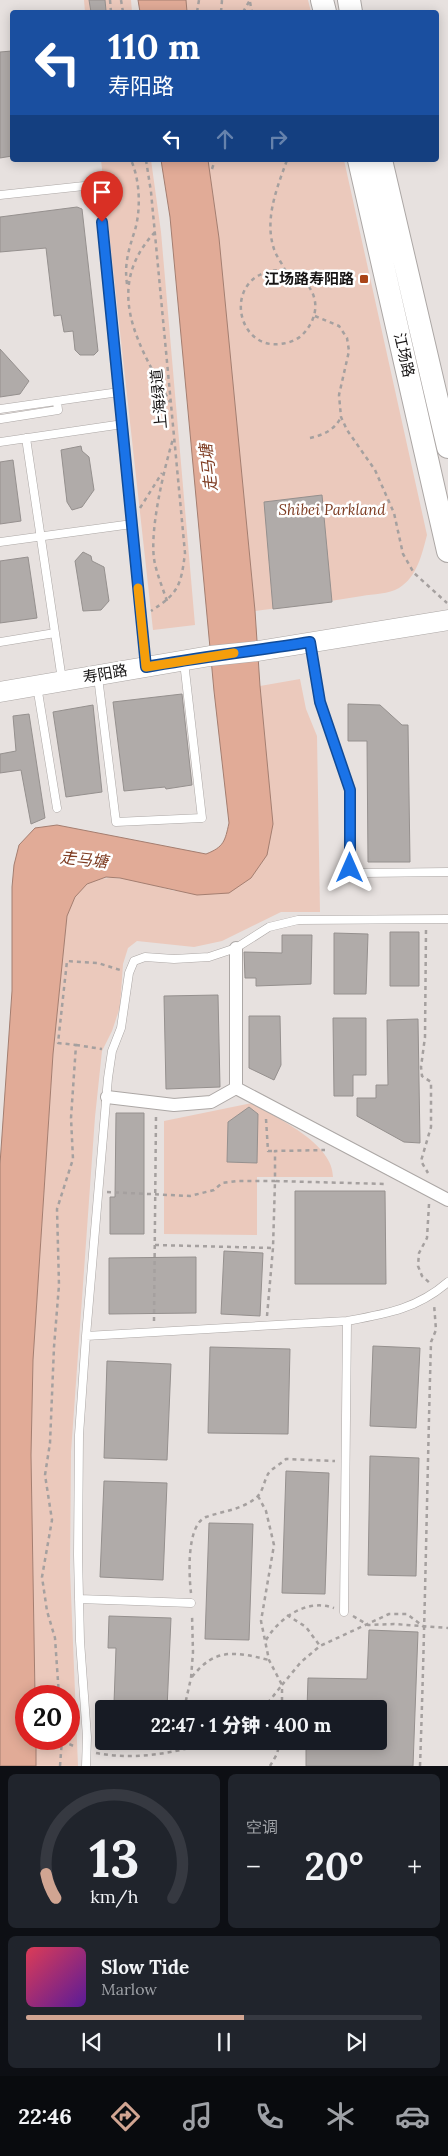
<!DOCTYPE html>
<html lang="zh">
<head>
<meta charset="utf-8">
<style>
	body { margin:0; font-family:Lora,"Noto Sans SC",serif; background:#20242c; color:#f1f3f6; height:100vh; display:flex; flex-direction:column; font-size:19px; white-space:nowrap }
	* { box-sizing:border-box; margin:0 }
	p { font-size:16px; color:#9ea1a6 }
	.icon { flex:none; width:28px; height:28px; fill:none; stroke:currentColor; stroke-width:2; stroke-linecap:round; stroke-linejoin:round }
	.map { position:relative; height:1766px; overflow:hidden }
	.panel { display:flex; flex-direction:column; gap:8px; padding:8px; background:#0d0f14; flex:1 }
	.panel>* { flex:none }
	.guide { position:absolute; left:10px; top:10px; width:429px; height:152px; border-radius:5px; box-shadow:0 2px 12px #0003; background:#1a4fa0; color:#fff; overflow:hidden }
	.speed { position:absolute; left:15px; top:1685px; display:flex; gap:10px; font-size:25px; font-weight:700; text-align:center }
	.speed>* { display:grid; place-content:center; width:65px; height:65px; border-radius:50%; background:#171b24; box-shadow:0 2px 12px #0003; line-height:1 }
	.speed .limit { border:8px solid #d22; background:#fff; color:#111 }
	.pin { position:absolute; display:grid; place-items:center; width:42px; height:42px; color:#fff; margin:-51px -21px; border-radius:50% 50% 50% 0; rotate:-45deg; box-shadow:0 0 5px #0007 }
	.pin .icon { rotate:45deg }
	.me { position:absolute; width:55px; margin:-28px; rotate:0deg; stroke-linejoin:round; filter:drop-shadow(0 0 4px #0008) }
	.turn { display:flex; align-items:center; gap:18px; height:105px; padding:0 15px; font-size:22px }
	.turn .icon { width:65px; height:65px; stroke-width:2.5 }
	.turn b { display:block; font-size:35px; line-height:42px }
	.lanes { display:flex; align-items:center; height:48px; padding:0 15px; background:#0003; justify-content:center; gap:25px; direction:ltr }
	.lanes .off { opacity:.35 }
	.big { font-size:38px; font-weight:800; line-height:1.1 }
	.panel .card { flex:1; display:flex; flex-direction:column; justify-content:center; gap:8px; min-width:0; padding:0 18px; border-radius:8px; background:#20242c }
	.panel .dial { align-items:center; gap:0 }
	.dial svg { height:130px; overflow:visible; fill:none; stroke:#363941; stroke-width:7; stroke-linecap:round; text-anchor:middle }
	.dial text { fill:#f1f3f6; stroke:none }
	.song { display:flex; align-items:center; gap:15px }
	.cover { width:60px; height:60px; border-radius:8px; background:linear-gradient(135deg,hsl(350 70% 55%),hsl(270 70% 35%)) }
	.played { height:5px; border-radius:2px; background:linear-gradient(90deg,#d1a592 55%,#363941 55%) }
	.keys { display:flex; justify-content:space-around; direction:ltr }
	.heat { display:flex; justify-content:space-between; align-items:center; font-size:28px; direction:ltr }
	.panel .tiles { flex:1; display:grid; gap:8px; grid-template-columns:1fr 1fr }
	.card:last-child { grid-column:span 2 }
	.trip { position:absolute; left:95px; top:1700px; width:292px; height:50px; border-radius:5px; background:#171b24; box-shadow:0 2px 12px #0003; font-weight:800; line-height:50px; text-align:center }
	.tabs { display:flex; height:80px; justify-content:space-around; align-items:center; background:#090b0e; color:#9ea1a6 }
	.tabs .icon { width:35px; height:35px }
	.tabs .selected { color:#d1a592 }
	.tabs b { font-size:22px; color:#f1f3f6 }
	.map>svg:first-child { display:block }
	.green { fill:#ebc9bc }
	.water { fill:#e1ab97; stroke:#a47e70 }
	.building { fill:#b0aba9; stroke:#95908e }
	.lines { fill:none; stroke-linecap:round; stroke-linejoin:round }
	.service-casing { stroke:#aca7a5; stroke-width:9 }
	.pedestrian-casing { stroke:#aca7a5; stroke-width:14 }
	.tertiary-casing { stroke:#aca7a5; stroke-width:21 }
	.secondary-casing { stroke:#aca7a5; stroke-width:24 }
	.path { stroke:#a5a09f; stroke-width:2.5; stroke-dasharray:4 4; stroke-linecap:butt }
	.service { stroke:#fff; stroke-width:8 }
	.pedestrian { stroke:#fff; stroke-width:12 }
	.tertiary { stroke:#fff; stroke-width:20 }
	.secondary { stroke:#fff; stroke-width:22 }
	.route-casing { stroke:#114b97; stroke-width:12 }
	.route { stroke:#1a73e8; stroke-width:9 }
	.slow { stroke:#f59e0b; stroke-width:9 }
	.poi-dot { fill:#aa4518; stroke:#fff; stroke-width:2 }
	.labels { text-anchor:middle; stroke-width:5; stroke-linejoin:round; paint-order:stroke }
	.poi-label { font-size:15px; font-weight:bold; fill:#161414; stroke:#fff; text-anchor:end }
	.street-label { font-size:15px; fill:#161414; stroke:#fff }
	.park-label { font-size:15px; font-style:italic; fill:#7d3b21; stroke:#fff }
	.water-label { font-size:16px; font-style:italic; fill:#7e3c22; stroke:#fff }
</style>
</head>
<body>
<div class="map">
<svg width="448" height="1766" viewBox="0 0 448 1766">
	<rect width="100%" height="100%" fill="#e7e1df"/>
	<!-- green -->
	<path class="green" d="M84,0H131L132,12H85Z
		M186,0H308L311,12H187Z
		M101,160H151L161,232L195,625L153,630Z
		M208,160H344L427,535C422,554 417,577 399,588C389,594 373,594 362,596C326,602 291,606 255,611L219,238Z
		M300,679L306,709L317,736L320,912H281L222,941L194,947L137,941L128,948L123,964L120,1007L112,1031L102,1051L95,1117L71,1452L70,1570L78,1766H36V1739H69V1696H35L31,1455L33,1360L53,1054L67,916C69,910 71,904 75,898C95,862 144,884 175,891L273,824L260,686Z
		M252,1103C278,1119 333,1143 333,1177H257V1235L164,1234V1121Z"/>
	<!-- water -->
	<path class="water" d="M138,0H186L187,12H140Z
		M161,160H208L219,238L255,611L260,686L273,824L267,855L251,878L229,893L197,895L120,878L106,877L87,884L75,897L67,916L53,1054L33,1360L31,1455L35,1696H26V1739H36V1766H0V1164L12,991V887L14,865L19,845L35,828L57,825L206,854C224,847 225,841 229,823L214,691L170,217Z"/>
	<!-- building -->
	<path class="building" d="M89,0H105L106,11L91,12Z
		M12,51V156L0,158V52Z
		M77,207L82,209L98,351L94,355H80L75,350L73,331L64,332L61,315L54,316L46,248L0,252V217Z
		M0,349L29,381L20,394L0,397Z
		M81,446L82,451L89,457L94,490L82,507L72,510L67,502L61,450Z
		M13,460L21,521L0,524V462Z
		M322,495L332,602L273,609L264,502Z
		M83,552L91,556L92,561L104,567L109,601L101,610L83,611L75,561Z
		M28,557L37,618L0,623V561Z
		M182,694L192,785L166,789L165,787L124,791L113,702Z
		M348,704L380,705L402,725H408L410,862H368L367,741H348Z
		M93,705L102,792L66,797L53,712Z
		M29,714L45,818L31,824L21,770L0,773V754L16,751L13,716Z
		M390,932H419V986H390Z
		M334,933L368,934L366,994H334Z
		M282,935H312L311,984L256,986V978H245L244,952L282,953Z
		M218,995L220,1087L166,1089L164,996Z
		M249,1016H280L281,1065L274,1080L249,1068Z
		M333,1018H366V1075H353V1096H334Z
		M418,1019L420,1143L404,1142L357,1116V1098H376V1085H388L387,1020Z
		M249,1107L258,1114L257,1163L227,1162L228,1122Z
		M116,1113H144V1234H110V1197H115Z
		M295,1191H385L386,1284H295Z
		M224,1251L263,1253L260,1316L221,1314Z
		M196,1257V1313L109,1314V1258Z
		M373,1346L420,1348L416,1428L370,1426Z
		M210,1347L290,1349L288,1434L208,1433Z
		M107,1361L171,1364L167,1460L104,1458Z
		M370,1456L419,1458L416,1576L368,1575Z
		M286,1471L329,1473L325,1594L282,1593Z
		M104,1481L167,1483L163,1580L100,1577Z
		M209,1523L253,1524L249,1640L205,1639Z
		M109,1616L171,1618L167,1709H125L126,1704L114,1703L116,1648H108Z
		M369,1630L418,1632L413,1766H306V1741H379V1709H307L308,1678L367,1679Z"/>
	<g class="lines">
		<defs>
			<path id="service" d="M0,195L84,186L100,203L146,665
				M0,409L119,392
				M1,419L58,410L57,401
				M26,438L62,680
				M0,442L123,424
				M0,542L132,524
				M0,642L55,633
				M310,644L320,702L350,790V868L356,872L364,873L448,872
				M98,677L116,822L202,818L184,662
				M37,686L57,808
				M86,1336L347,1321C386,1314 417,1309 448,1282
				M79,1599L191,1603
				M344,1612L347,1321
				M86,1766L87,1737L80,1641L78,1555L79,1435L86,1336L108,1078L112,1051L121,1028L129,973L134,961L145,957L174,959L209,957L236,948L269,927L298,920L448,919"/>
			<path id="pedestrian" d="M236,948V1088
				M236,1088L448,1200
				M107,1097L174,1105L211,1102L236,1088"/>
			<path id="tertiary" d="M0,692L210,656L258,651L448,620"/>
			<path id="secondary" d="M322,0L325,12
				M349,0L351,12
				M359,160L448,551
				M381,160L448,447"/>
		</defs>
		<!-- service casing -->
		<use href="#service" class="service-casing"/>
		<!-- pedestrian casing -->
		<use href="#pedestrian" class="pedestrian-casing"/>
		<!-- tertiary casing -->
		<use href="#tertiary" class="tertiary-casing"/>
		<!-- secondary casing -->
		<use href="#secondary" class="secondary-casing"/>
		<!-- path -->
		<path class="path" d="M110,0L111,12
			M121,0L123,12
			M250,2L252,12
			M197,12L199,0
			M221,12L222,0
			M243,12L250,0
			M146,160L151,192L185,553C181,585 179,593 151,611
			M212,169L215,160
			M155,232C102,289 139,346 170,402
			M285,270C221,268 233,350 280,344C289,343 298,340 304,333C326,308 314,280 285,270C282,263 276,256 274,249C264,219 277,188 287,160
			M127,284C124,263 129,249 135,230C141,209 140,180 131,160
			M315,316L339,326L347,338L349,351L339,395L341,417L347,430L375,470L394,513L403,554L414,573L447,603
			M310,438C323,435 335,430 341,417
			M140,508L162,473
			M167,601C163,589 158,577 155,564C148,535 164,469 173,439
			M426,930L425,1037L421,1067L422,1076L431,1082V1127L421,1161L428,1173
			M76,1045L102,1049
			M266,1119L268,1151H275
			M107,1192L190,1196L214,1190L222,1183L237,1181H275V1151L325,1150
			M429,1204L427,1238L419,1253L418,1266L422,1276L431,1284
			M155,1245L273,1248
			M267,1316L273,1248L275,1181L387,1184
			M154,1321L156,1116
			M258,1496L266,1511L274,1545L261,1621L269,1660L282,1685L263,1709
			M191,1593C189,1576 186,1525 206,1517C223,1511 241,1510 256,1498C263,1492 264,1481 268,1474C272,1468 281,1464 286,1459L335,1461
			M287,1615L306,1627L320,1646
			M353,1616L368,1625L394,1624L448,1628
			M266,1640C279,1618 307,1598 334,1608
			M192,1677C215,1647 236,1652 269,1660
			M59,1696L55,1638L47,1611L42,1577L52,1520L45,1475L50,1443L54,1347L59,1285L57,1209L73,1159L71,1118L76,1045L58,1043L67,961L98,963L120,970
			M184,1709L191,1678L193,1652L192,1614
			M282,1709V1685L301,1662L320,1646L389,1614H407L424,1627
			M62,1741L76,1747
			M182,1741V1750
			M96,1753C138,1761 176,1752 217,1741
			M60,1766L62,1739
			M270,1766L277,1754L280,1741
			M420,1766C425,1625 427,1483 431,1342L436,1330L434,1304"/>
		<!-- service -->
		<use href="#service" class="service"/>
		<!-- pedestrian -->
		<use href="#pedestrian" class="pedestrian"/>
		<!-- tertiary -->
		<use href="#tertiary" class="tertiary"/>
		<!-- secondary -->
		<use href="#secondary" class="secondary"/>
	</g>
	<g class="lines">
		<defs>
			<path id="route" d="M102,222L146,667C200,657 255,651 310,642L320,702L350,790V868"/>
		</defs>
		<!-- route casing -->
		<use href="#route" class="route-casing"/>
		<!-- route -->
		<use href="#route" class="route"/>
		<!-- slow -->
		<path class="slow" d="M138,588L146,667L234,653"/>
	</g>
	<!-- markers -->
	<rect class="poi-dot" x="359" y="274" width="10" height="10" rx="2.5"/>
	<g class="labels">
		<!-- poi labels -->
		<g class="poi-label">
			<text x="354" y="284">江场路寿阳路</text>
		</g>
		<!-- street labels -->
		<g class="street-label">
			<text transform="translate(404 355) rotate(77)" y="5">江场路</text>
			<text transform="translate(159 399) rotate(-95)" y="5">上海绿道</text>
			<text transform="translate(105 674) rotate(-10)" y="5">寿阳路</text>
		</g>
		<!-- park labels -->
		<g class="park-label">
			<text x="332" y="515">Shibei Parkland</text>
		</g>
		<!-- water labels -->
		<g class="water-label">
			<text transform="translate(208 468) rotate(-97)" y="6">走马塘</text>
			<text transform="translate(84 859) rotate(6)" y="6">走马塘</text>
		</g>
	</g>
</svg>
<div class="speed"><div class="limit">20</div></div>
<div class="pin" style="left:102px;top:222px;background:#d93025"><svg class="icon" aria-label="arrive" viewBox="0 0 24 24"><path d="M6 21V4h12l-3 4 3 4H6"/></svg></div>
<svg class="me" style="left:350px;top:868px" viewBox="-20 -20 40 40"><path d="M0-17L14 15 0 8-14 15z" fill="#1a73e8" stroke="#fff" stroke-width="4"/></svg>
<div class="trip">22:47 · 1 分钟 · 400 m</div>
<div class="guide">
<div class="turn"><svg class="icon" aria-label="left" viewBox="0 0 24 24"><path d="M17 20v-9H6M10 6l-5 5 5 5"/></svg><div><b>110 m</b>寿阳路</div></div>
<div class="lanes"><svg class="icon" aria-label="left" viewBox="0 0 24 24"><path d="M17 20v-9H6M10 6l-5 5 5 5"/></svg><svg class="icon off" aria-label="ahead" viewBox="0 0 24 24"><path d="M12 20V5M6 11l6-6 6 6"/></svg><svg class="icon off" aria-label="right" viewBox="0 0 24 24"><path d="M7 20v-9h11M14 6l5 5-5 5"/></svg></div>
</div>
</div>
<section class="panel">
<div class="tiles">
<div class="card dial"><svg viewBox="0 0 100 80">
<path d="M14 69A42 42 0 1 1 86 69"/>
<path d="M14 69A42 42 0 0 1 8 54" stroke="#d1a592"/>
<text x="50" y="56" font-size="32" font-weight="700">13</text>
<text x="50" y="72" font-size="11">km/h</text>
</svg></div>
<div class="card"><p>空调</p>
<div class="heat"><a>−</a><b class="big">20°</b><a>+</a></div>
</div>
<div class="card">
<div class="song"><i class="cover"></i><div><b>Slow Tide</b><p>Marlow</p></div></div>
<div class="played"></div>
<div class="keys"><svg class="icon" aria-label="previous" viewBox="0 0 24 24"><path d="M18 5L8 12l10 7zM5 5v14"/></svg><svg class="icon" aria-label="pause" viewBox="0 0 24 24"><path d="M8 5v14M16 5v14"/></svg><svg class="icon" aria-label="next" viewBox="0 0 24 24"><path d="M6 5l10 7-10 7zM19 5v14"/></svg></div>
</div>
</div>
</section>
<nav class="tabs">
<b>22:46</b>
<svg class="icon selected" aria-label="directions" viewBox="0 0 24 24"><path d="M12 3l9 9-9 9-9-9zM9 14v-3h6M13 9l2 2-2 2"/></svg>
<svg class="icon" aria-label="music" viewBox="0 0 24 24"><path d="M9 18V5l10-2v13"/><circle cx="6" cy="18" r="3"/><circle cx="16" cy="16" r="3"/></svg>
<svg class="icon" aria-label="phone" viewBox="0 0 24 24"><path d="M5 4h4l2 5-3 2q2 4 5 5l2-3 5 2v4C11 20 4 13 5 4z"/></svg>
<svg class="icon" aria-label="climate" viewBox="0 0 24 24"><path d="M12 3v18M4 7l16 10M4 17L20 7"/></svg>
<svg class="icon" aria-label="car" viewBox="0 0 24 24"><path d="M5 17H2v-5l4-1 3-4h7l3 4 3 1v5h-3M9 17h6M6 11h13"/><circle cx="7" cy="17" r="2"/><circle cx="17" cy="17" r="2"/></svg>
</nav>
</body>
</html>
